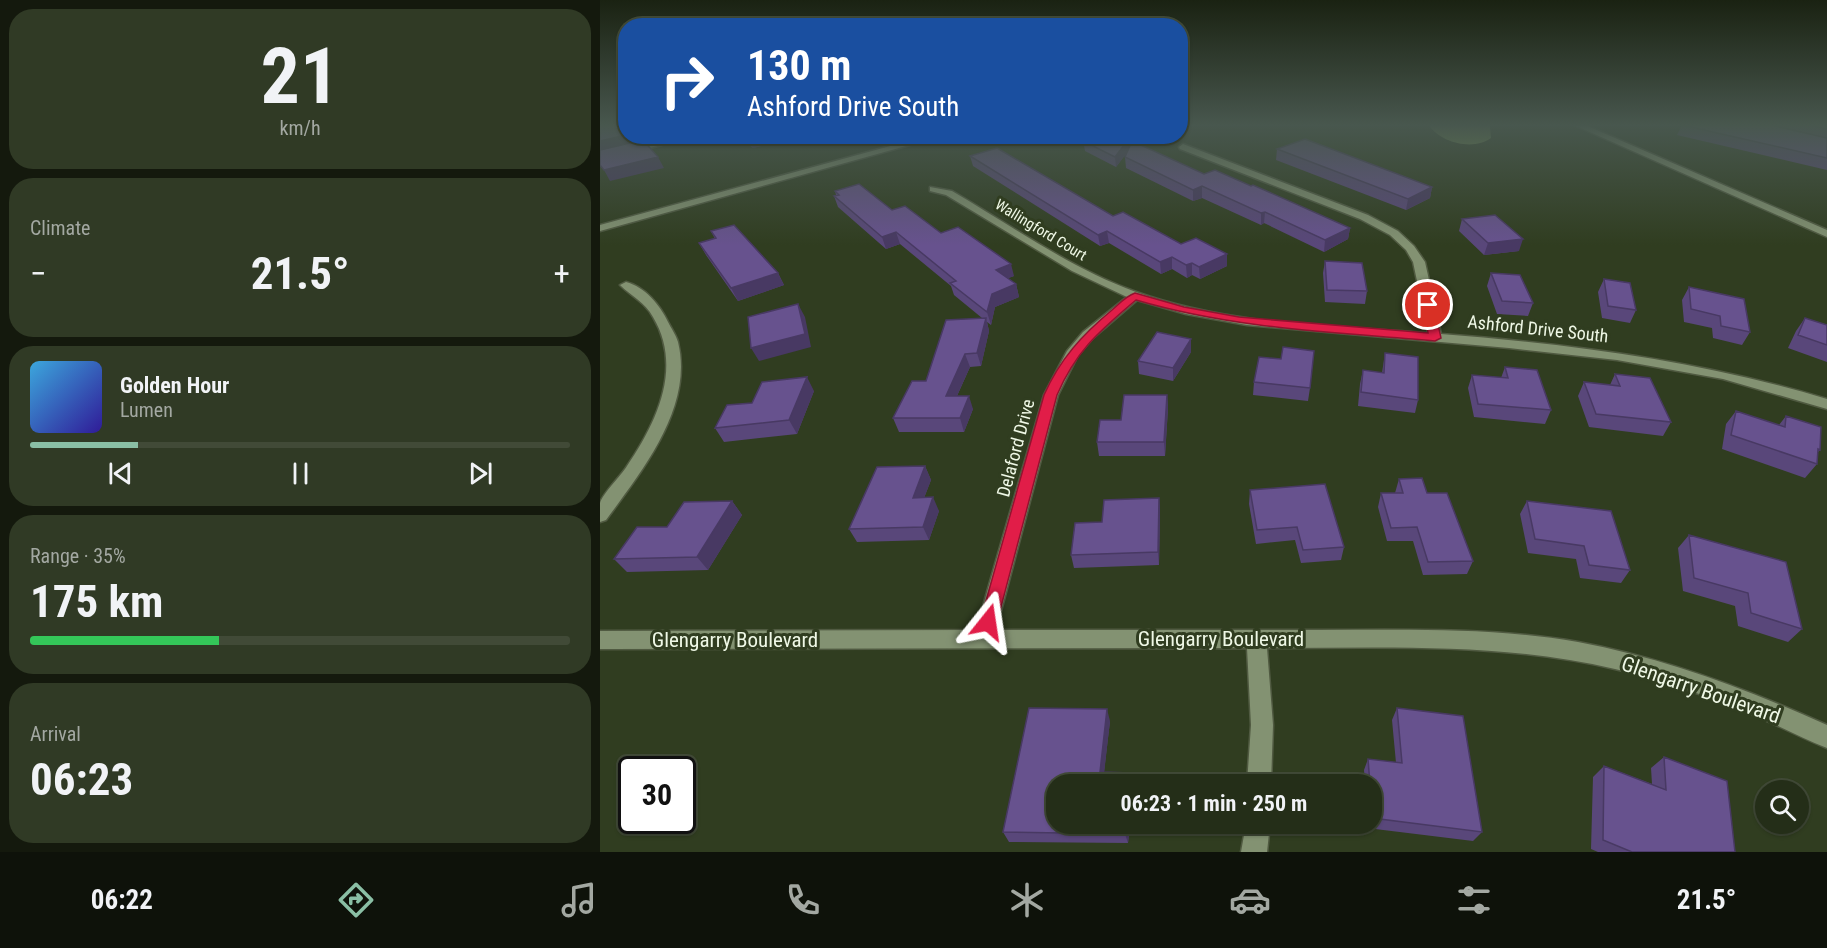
<!DOCTYPE html>
<html lang="en">
<head>
<meta charset="utf-8">
<style>
	body { margin:0; font-family:"Roboto Condensed",sans-serif; background:#303a25; color:#f1f3f6; height:100vh; display:flex; flex-direction:column; font-size:22px; white-space:nowrap }
	* { box-sizing:border-box; margin:0 }
	p { font-size:20px; color:#a3a8a2 }
	.icon { flex:none; width:33px; height:33px; fill:none; stroke:currentColor; stroke-width:2; stroke-linecap:round; stroke-linejoin:round }
	.map { position:relative; flex:1; overflow:hidden }
	.details { display:flex; flex-direction:column; gap:9px; padding:9px; background:#14190d; width:600px }
	.details>* { flex:none }
	.banner { position:absolute; left:18px; top:18px; width:570px; height:126px; border-radius:24px; box-shadow:0 2px 4px #0004,0 0 0 2px #414a37; background:#1a4fa0; color:#fff; overflow:hidden }
	.tools { position:absolute; left:1155px; top:780px; display:grid; gap:12px }
	.tools a { display:grid; place-items:center; width:54px; height:54px; border-radius:50%; background:#242e18; box-shadow:0 2px 4px #0004,0 0 0 2px #414a37; font-size:30px }
	.speed { position:absolute; left:18px; top:756px; display:flex; gap:12px; font-size:30px; font-weight:700; text-align:center }
	.speed>* { display:grid; place-content:center; width:78px; height:78px; border-radius:50%; background:#242e18; box-shadow:0 2px 4px #0004,0 0 0 2px #414a37; line-height:1 }
	.speed .limit { border:3px solid #111; border-radius:9px; background:#fff; color:#111 }
	.pin { position:absolute; display:grid; place-items:center; width:51px; height:51px; color:#fff; margin:-26px; border:3px solid #fff; border-radius:50%; box-shadow:0 2px 6px #0007 }
	.me { position:absolute; width:66px; margin:-33px; rotate:15deg; stroke-linejoin:round; filter:drop-shadow(0 0 4px #0008) }
	.turn { display:flex; align-items:center; gap:21px; height:126px; padding:0 30px; font-size:27px }
	.turn .icon { width:78px; height:78px; stroke-width:2.5 }
	.turn b { display:block; font-size:42px; line-height:51px }
	.big { font-size:45px; font-weight:700; line-height:1.1 }
	.details .card { flex:1; display:flex; flex-direction:column; justify-content:center; gap:9px; min-width:0; padding:0 21px; border-radius:24px; background:#303a25 }
	.details .dial { align-items:center; gap:0 }
	.dial b { font-size:78px; line-height:1 }
	.song { display:flex; align-items:center; gap:18px }
	.cover { width:72px; height:72px; border-radius:9px; background:linear-gradient(135deg,hsl(200 70% 55%),hsl(250 70% 35%)) }
	.played { height:6px; border-radius:3px; background:linear-gradient(90deg,#8abfa5 20%,#414a37 20%) }
	.keys { display:flex; justify-content:space-around; direction:ltr }
	.heat { display:flex; justify-content:space-between; align-items:center; font-size:33px; direction:ltr }
	.charge { height:9px; border-radius:4px; background:linear-gradient(90deg,#34c759 35%,#414a37 0) }
	.trip { position:absolute; left:446px; top:774px; width:336px; height:60px; border-radius:24px; background:#242e18; box-shadow:0 2px 4px #0004,0 0 0 2px #414a37; font-weight:700; line-height:60px; text-align:center }
	.tab-bar { display:flex; height:96px; justify-content:space-around; align-items:center; background:#0e120a; color:#a3a8a2 }
	.tab-bar .icon { width:42px; height:42px }
	.tab-bar .current { color:#8abfa5 }
	.tab-bar b { font-size:27px; color:#f1f3f6 }
	main { display:flex; flex:1; min-height:0 }
	.map>svg:first-child { display:block }
	.water { fill:#7a9655 }
	.lines { fill:none; stroke-linecap:round; stroke-linejoin:round }
	.minor-casing { stroke:#505a41; stroke-width:3 }
	.secondary-casing { stroke:#505a41; stroke-width:3 }
	.minor { fill:#839272; fill-rule:evenodd }
	.secondary { fill:#839272; fill-rule:evenodd }
	.wall { fill:#59477a }
	.shaded-wall { fill:#483963 }
	.building { fill:#67528e; stroke:#483963; stroke-width:1.5 }
	.route { fill:#e11d48; stroke:#92132f; stroke-width:1.5 }
	.labels { text-anchor:middle; stroke-width:6; stroke-linejoin:round; paint-order:stroke }
	.far-street-label { font-size:15px; fill:#eff8e6; stroke:#303d20 }
	.street-label { font-size:18px; fill:#eff8e6; stroke:#303d20 }
	.near-street-label { font-size:21px; fill:#eff8e6; stroke:#303d20 }
</style>
</head>
<body>
<main>
<section class="details">
<div class="card dial"><b>21</b><p>km/h</p></div>
<div class="card"><p>Climate</p>
<div class="heat"><a>−</a><b class="big">21.5°</b><a>+</a></div>
</div>
<div class="card">
<div class="song"><i class="cover"></i><div><b>Golden Hour</b><p>Lumen</p></div></div>
<div class="played"></div>
<div class="keys"><svg class="icon" aria-label="previous" viewBox="0 0 24 24"><path d="M18 5L8 12l10 7zM5 5v14"/></svg><svg class="icon" aria-label="pause" viewBox="0 0 24 24"><path d="M8 5v14M16 5v14"/></svg><svg class="icon" aria-label="next" viewBox="0 0 24 24"><path d="M6 5l10 7-10 7zM19 5v14"/></svg></div>
</div>
<div class="card"><p>Range · 35%</p><b class="big">175 km</b><div class="charge"></div></div>
<div class="card"><p>Arrival</p><b class="big">06:23</b></div>
</section>
<div class="map">
<svg width="1227" height="852" viewBox="0 0 1227 852">
	<rect width="100%" height="100%" fill="#303d20"/>
	<!-- water -->
	<path class="water" d="M829,125H890L891,138C874,151 840,143 829,125Z"/>
	<g class="lines">
		<defs>
			<path id="minor" d="M974,125H985L1227,230V237Z
				M80,136H96L0,161V155Z
				M583,144L768,215L798,231L814,246L825,262L841,334C972,344 1101,361 1227,399V409L1123,379L1017,360L909,348L647,325L586,314L537,300L493,338L478,355L458,395L396,630C504,630 612,630 719,630C805,630 892,627 978,642C1064,658 1147,689 1227,725V748C1202,738 1178,725 1153,715C1108,696 1062,680 1015,669C901,642 783,648 667,648L673,725L671,784H647L651,725L647,648L0,649V631L376,630L444,395L467,351L483,332L527,297L472,271L346,195L330,191V187L352,191C412,226 470,268 536,292C628,325 731,326 828,333L813,262L806,250L790,235L760,219L580,149L579,147Z
				M26,282C45,287 60,305 68,322C71,328 76,335 78,342C94,407 42,471 6,520L0,522C0,516 0,508 0,503C3,493 21,476 27,466C57,422 83,367 53,317C45,302 31,296 20,285Z
				M646,824H670L667,852H641Z"/>
			<path id="secondary" d="M327,136H342L0,231V225Z"/>
		</defs>
		<!-- minor casing -->
		<use href="#minor" class="minor-casing"/>
		<!-- secondary casing -->
		<use href="#secondary" class="secondary-casing"/>
		<!-- minor -->
		<use href="#minor" class="minor"/>
		<!-- secondary -->
		<use href="#secondary" class="secondary"/>
	</g>
	<!-- wall -->
	<path class="wall" d="M1082,125H1227V170L1077,135Z
		M138,136H189L181,138L182,141L153,148Z
		M488,136H536V141L535,143L604,174L750,228L748,239L724,252L664,223L661,225L602,198L593,201L526,168L525,157V155L516,167L485,151L483,141Z
		M677,149L832,187L830,198L806,210L676,160Z
		M370,156L581,244L627,254V266L600,279L592,275L587,278L572,269L561,274L509,243L500,246L373,166Z
		M235,191L292,210L341,233L414,276L408,278L416,284L419,297L395,307L391,325L387,322L389,331L381,366L370,367L357,396L373,409L364,432H299L293,418L382,318L354,295L351,286L300,244L286,249L238,207L234,196L236,195Z
		M862,219L919,251L884,255L859,231Z
		M111,231L178,273L184,285L138,301L106,255L99,243L115,239Z
		M725,261L767,291L765,304L725,302L723,273Z
		M891,273L933,303L928,316L897,314L887,286Z
		M1004,279L1036,310L1030,323L1002,318L998,292Z
		M1089,287L1150,332L1142,345L1113,338L1112,328L1084,322L1082,300Z
		M1205,318L1227,325V362L1188,348L1196,331Z
		M591,352L573,381L539,374L538,361Z
		M785,353L818,400L815,413L758,406L760,384L763,370L782,373Z
		M905,367L951,410L945,424L874,417L868,388L872,375L901,378Z
		M1015,374L1071,422L1063,436L989,427L978,396L984,382L1010,385Z
		M654,382L710,388L708,401L653,395Z
		M214,391L197,434L124,442L115,428L152,403Z
		M567,395L568,408L565,456H499L497,442L521,420Z
		M1136,411L1179,425L1186,416L1220,450L1217,453V464L1205,478L1122,449L1126,424Z
		M325,466L331,480L324,498L339,511L329,540L257,542L249,529Z
		M799,479L827,493L873,561L867,574L823,575L813,541H787L778,507L781,493H795Z
		M650,490L744,547L741,560L701,563L695,540L656,544L649,504Z
		M559,498L560,512L559,565L474,568L471,555L502,522Z
		M132,501L142,515L108,570L27,572L14,559L67,527Z
		M927,501L1030,570L1021,583L980,578L976,559L928,553L920,514Z
		M1089,535L1202,629L1188,642L1138,626L1135,606L1083,591L1078,548Z
		M797,708L882,832L873,841L767,828V824H771V784H765L764,770L768,759L796,763L792,720Z
		M510,721L504,772L534,783V784H456V824H530L528,843L409,842L403,832Z
		M1064,757L1135,852H998L991,849L993,777L1004,766L1052,784L1051,768Z"/>
	<!-- shaded-wall -->
	<path class="shaded-wall" d="M26,135V136H38L41,143L0,153V141Z
		M154,136H189L181,138L182,141L153,148L148,138Z
		M531,136H536V141L516,167L515,157Z
		M58,157L64,168L10,181L4,170Z
		M602,186V198L593,201V190Z
		M832,187L830,198L806,210L808,199Z
		M665,212L664,223L661,225V213Z
		M750,228L748,239L724,252L725,240Z
		M507,231L509,243L500,246L498,235Z
		M296,232L300,244L286,249L282,237Z
		M923,239L919,251L884,255L888,243Z
		M627,254V266L600,279L599,267Z
		M572,257V269L561,274L560,262Z
		M592,263V275L587,278L586,265Z
		M411,264L414,276L399,282L396,270Z
		M178,273L184,285L138,301L131,288Z
		M416,284L419,297L395,307L391,325L387,312L392,294Z
		M198,304L205,317L211,347L159,361L151,348Z
		M386,318L389,331L381,366L377,353Z
		M591,339V352L573,381V368Z
		M365,354L370,367L351,409L346,396Z
		M207,377L214,391L197,434L189,420Z
		M567,395L568,408L565,456L564,442Z
		M369,396L373,409L364,432L360,418Z
		M325,466L331,480L319,511L313,498Z
		M333,497L339,511L329,540L323,527Z
		M559,498L560,512L559,565L558,552Z
		M132,501L142,515L108,570L97,557Z
		M507,709L510,721L503,783L500,772Z
		M531,773L534,783V784H530Z
		M526,824H530L528,843L525,834Z"/>
	<!-- building -->
	<path class="building" d="M0,125H26V135L0,141Z
		M1082,125H1171L1227,138V158Z
		M1209,125H1227V129Z
		M488,136H531L515,157L483,141Z
		M705,139L832,187L808,199L677,149Z
		M43,140L58,157L4,170L0,165V150Z
		M532,141L604,174L615,170L651,186L653,185L750,228L725,240L665,212L661,213L602,186L593,190L525,157Z
		M397,148L513,216L523,212L581,244L596,238L627,254L599,267L592,263L586,265L572,257L560,262L507,231L498,235L370,156Z
		M259,184L292,210L305,206L341,233L358,227L411,264L396,270L416,284L392,294L387,312L350,283L356,281L296,232L282,237L234,196L239,195L235,191Z
		M895,215L923,239L888,243L862,219Z
		M134,225L178,273L131,288L99,243L116,238L111,231Z
		M725,261L762,263L767,291L727,290Z
		M891,273L920,275L933,303L902,301Z
		M1004,279L1030,283L1036,310L1008,306Z
		M1089,287L1144,299L1150,332L1121,326L1120,316L1091,309Z
		M198,304L205,334L151,348L148,317Z
		M386,318L377,353L365,354L346,396H369L360,418H293L312,381H326L346,320Z
		M1205,318L1227,325V345L1198,335Z
		M557,332L591,339L573,368L538,361Z
		M683,347L714,351L710,388L654,382L659,357L681,359Z
		M785,353L818,357V400L761,392L763,370L784,373Z
		M905,367L937,370L951,410L878,404L872,375L908,378Z
		M1015,374L1050,378L1071,422L996,414L984,382L1020,386Z
		M207,377L189,420L115,428L127,405L152,403L162,382Z
		M524,395H567L564,442H497L500,420H521Z
		M1136,411L1185,427L1186,416L1221,427L1220,450L1218,449L1217,464L1131,435Z
		M325,466L313,498L333,497L323,527L249,529L277,467Z
		M822,478L827,493H847L873,561L828,562L817,527L791,528L781,493H803L799,479Z
		M725,484L744,547L703,550L697,527L657,530L650,490Z
		M559,498L558,552L471,555L475,523L502,522L504,500Z
		M132,501L97,557L14,559L37,527H67L84,502Z
		M927,501L1011,511L1030,570L989,565L984,546L935,539Z
		M1089,535L1186,562L1202,629L1151,613L1148,593L1094,578Z
		M429,708L507,709L500,772L531,773L530,784H456V824H526L525,834L403,832Z
		M797,708L863,716L882,832L772,818L771,784H770L768,759L802,763Z
		M1064,757L1127,781L1135,852H1032L1003,840L1004,766L1066,790Z"/>
	<!-- sky -->
	<linearGradient id="sky" x2="0" y2="1"><stop stop-color="#1a2212"/><stop offset="0.51" stop-color="#48574e"/><stop offset="1" stop-color="#48574e" stop-opacity="0"/></linearGradient>
	<rect width="1227" height="245" fill="url(#sky)"/>
	<!-- route -->
	<path class="route" d="M535,293L584,307L639,317L828,333L823,305L828,302L834,305L841,338L835,341C733,332 635,329 536,300C500,331 477,349 457,395L397,622L395,627L388,630L382,627L380,622L444,395C460,359 482,335 512,310C519,304 526,296 535,293Z"/>
	<g class="labels">
		<!-- far-street labels -->
		<g class="far-street-label">
			<text transform="translate(441 230) rotate(31)" y="5">Wallingford Court</text>
		</g>
		<!-- street labels -->
		<g class="street-label">
			<text transform="translate(938 329) rotate(6)" y="6">Ashford Drive South</text>
			<text transform="translate(416 448) rotate(-75)" y="6">Delaford Drive</text>
		</g>
		<!-- near-street labels -->
		<g class="near-street-label">
			<text x="621" y="646">Glengarry Boulevard</text>
			<text x="135" y="647">Glengarry Boulevard</text>
			<text transform="translate(1101 690) rotate(19)" y="7">Glengarry Boulevard</text>
		</g>
	</g>
</svg>
<div class="tools">
<a><svg class="icon" aria-label="search" viewBox="0 0 24 24"><circle cx="10" cy="10" r="6"/><path d="M15 15l6 6"/></svg></a>
</div>
<div class="speed"><div class="limit">30</div></div>
<div class="pin" style="left:828px;top:305px;background:#d93025"><svg class="icon" aria-label="arrive" viewBox="0 0 24 24"><path d="M6 21V4h12l-3 4 3 4H6"/></svg></div>
<svg class="me" style="left:388px;top:622px" viewBox="-20 -20 40 40"><path d="M0-17L14 15 0 8-14 15z" fill="#e11d48" stroke="#fff" stroke-width="4"/></svg>
<div class="trip">06:23 · 1 min · 250 m</div>
<div class="banner">
<div class="turn"><svg class="icon" aria-label="right" viewBox="0 0 24 24"><path d="M7 20v-9h11M14 6l5 5-5 5"/></svg><div><b>130 m</b>Ashford Drive South</div></div>
</div>
</div>
</main>
<nav class="tab-bar">
<b>06:22</b>
<svg class="icon current" aria-label="directions" viewBox="0 0 24 24"><path d="M12 3l9 9-9 9-9-9zM9 14v-3h6M13 9l2 2-2 2"/></svg>
<svg class="icon" aria-label="music" viewBox="0 0 24 24"><path d="M9 18V5l10-2v13"/><circle cx="6" cy="18" r="3"/><circle cx="16" cy="16" r="3"/></svg>
<svg class="icon" aria-label="phone" viewBox="0 0 24 24"><path d="M5 4h4l2 5-3 2q2 4 5 5l2-3 5 2v4C11 20 4 13 5 4z"/></svg>
<svg class="icon" aria-label="climate" viewBox="0 0 24 24"><path d="M12 3v18M4 7l16 10M4 17L20 7"/></svg>
<svg class="icon" aria-label="car" viewBox="0 0 24 24"><path d="M5 17H2v-5l4-1 3-4h7l3 4 3 1v5h-3M9 17h6M6 11h13"/><circle cx="7" cy="17" r="2"/><circle cx="17" cy="17" r="2"/></svg>
<svg class="icon" aria-label="filters" viewBox="0 0 24 24"><path d="M4 7h16M4 17h16"/><circle cx="9" cy="7" r="2"/><circle cx="15" cy="17" r="2"/></svg>
<b>21.5°</b>
</nav>
</body>
</html>
